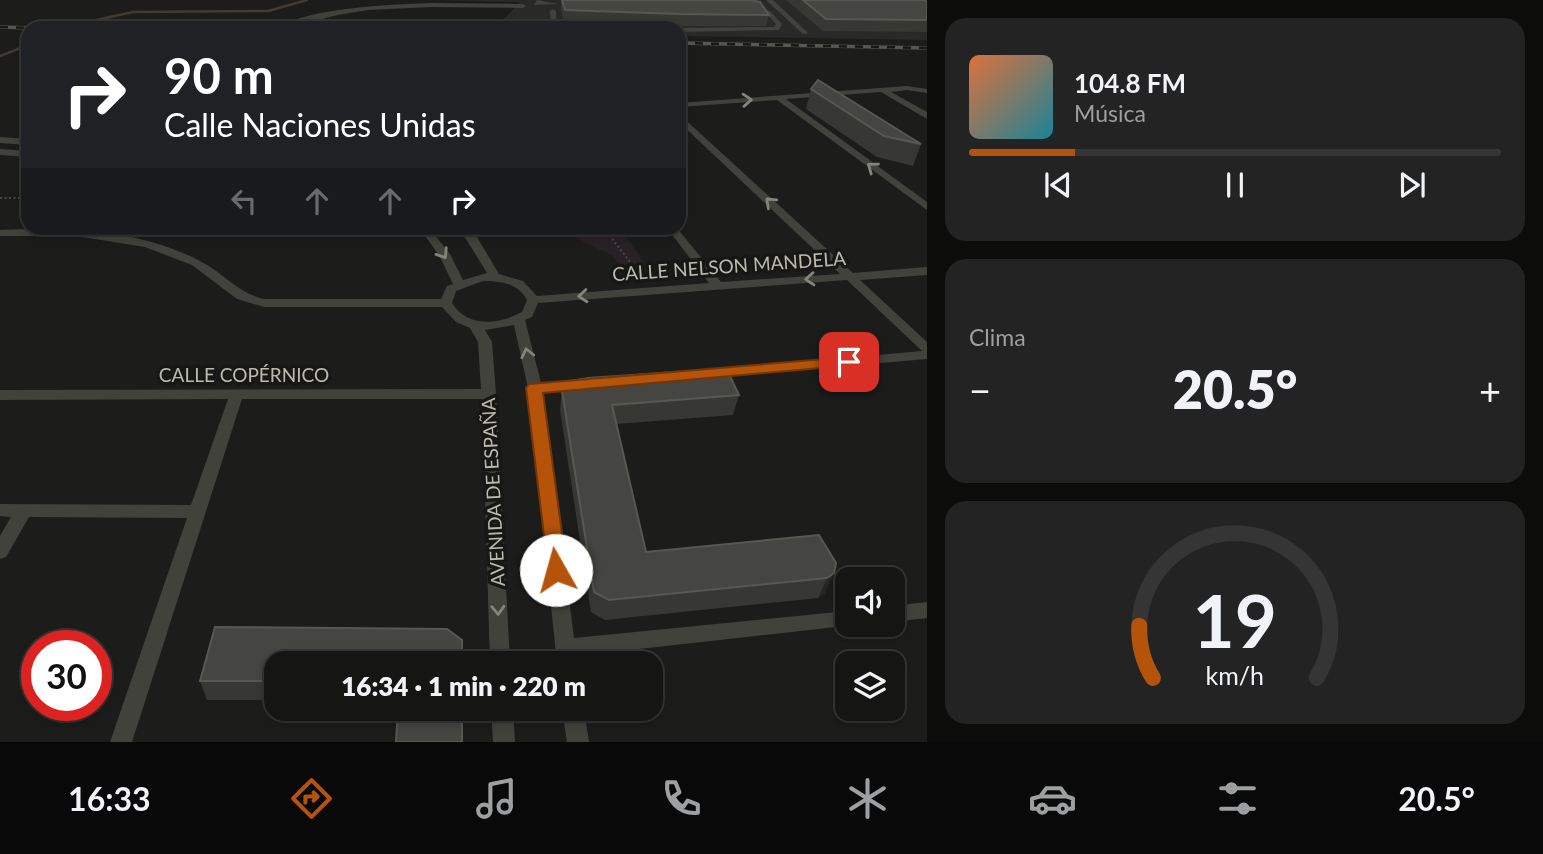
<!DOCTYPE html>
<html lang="es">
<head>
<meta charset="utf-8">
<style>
	body { margin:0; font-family:Lato,sans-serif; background:#222322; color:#f1f3f6; height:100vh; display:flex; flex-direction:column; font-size:26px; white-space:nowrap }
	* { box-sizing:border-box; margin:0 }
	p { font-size:23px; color:#9d9fa0 }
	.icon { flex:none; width:38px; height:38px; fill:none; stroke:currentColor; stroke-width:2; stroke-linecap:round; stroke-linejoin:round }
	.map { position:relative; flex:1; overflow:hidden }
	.drawer { display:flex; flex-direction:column; gap:18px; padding:18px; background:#0c0c0b; width:616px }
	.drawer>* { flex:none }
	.top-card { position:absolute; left:21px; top:21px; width:665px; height:214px; border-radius:21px; box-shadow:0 4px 10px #0003,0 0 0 2px #343534; background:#202124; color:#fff; overflow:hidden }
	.fabs { position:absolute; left:835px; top:567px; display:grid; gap:14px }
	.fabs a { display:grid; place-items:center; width:70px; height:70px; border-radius:14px; background:#151614; box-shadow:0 4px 10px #0003,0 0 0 2px #343534; font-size:35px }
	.speed { position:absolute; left:21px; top:630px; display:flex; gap:14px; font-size:35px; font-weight:700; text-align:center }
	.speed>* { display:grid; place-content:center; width:91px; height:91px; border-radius:50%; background:#151614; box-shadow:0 4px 10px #0003,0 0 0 2px #343534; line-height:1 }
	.speed .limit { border:10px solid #d22; background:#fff; color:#111 }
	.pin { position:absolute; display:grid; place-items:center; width:60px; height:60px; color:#fff; margin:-30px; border-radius:14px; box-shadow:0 4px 10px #0006 }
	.me { position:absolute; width:77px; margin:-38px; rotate:353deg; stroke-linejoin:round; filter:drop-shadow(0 0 5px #0008) }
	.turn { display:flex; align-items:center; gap:24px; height:147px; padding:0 28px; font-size:32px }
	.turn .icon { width:91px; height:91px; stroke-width:2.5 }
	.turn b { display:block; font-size:49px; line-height:60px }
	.lanes { display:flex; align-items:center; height:66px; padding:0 28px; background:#0003; justify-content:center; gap:35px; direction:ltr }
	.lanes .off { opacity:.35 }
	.big { font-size:52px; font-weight:800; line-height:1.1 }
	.drawer .tile { flex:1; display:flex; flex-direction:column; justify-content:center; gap:10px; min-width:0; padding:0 24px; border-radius:21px; background:#222322 }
	.drawer .dial { align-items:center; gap:0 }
	.dial svg { height:182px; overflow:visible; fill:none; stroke:#343534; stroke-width:7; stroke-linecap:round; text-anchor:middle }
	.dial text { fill:#f1f3f6; stroke:none }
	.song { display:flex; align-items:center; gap:21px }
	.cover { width:84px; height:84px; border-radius:10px; background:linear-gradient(135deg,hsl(20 70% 55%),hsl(190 70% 35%)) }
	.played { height:7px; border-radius:4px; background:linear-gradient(90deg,#b45309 20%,#343534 20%) }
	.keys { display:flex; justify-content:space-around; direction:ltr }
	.heat { display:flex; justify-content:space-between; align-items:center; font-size:38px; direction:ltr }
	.trip { position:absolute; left:264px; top:651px; width:399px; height:70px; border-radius:21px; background:#151614; box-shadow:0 4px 10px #0003,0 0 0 2px #343534; font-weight:800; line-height:70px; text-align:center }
	.menu { display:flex; height:112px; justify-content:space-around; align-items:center; background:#080908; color:#9d9fa0 }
	.menu .icon { width:49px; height:49px }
	.menu .active { color:#b45309 }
	.menu b { font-size:32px; color:#f1f3f6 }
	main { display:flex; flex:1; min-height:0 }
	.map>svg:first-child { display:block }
	.built { fill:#292a27 }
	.green { fill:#282125 }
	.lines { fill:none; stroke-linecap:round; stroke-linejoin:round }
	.stream { stroke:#413b31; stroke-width:2.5 }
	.path { stroke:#494842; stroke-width:2; stroke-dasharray:2 2.5; stroke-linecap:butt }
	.minor { fill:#41423c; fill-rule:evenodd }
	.rail-casing { stroke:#57564f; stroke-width:3.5 }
	.rail { stroke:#171816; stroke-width:2.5; stroke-dasharray:8; stroke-linecap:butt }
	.wall { fill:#373834 }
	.shaded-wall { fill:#262725 }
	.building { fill:#454641; stroke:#585852; stroke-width:2 }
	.oneway { stroke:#85847b }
	.route { fill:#b45309; stroke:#753606; stroke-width:2 }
	.labels { text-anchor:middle; stroke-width:7; stroke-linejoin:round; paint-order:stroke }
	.street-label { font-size:19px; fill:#bcbaae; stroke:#171816 }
</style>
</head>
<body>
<main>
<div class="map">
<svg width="927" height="742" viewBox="0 0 927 742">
	<rect width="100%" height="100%" fill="#1c1d1b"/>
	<!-- built -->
	<path class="built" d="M440,0H927V40L679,36V28H495L520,2Z"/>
	<!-- green -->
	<path class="green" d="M555,228H620L656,279L631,280L613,256Z"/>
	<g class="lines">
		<!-- stream -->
		<path class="stream" d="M78,24L133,12L268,11L307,0
			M0,56L28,45"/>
		<!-- path -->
		<path class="path" d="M0,198H28
			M290,228L305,236L334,228
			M604,228L643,279"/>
		<!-- minor -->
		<path class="minor" d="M537,0L558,4L534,5Z
			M766,0H773L807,32V34H803Z
			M430,3L523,4L526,6L523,8L430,7L368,10L338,15L286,28H276C314,7 386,5 430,3Z
			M749,5L770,11L782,24L779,30L679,32V28L774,27L776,24L766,13L747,8Z
			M553,9L556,11V24L569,28L551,26L550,11Z
			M907,86L927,89V93L907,90L891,92L927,112V119L881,92L786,99L927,202V210L777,100L679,107V103Z
			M679,114L853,273L927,267V275L860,280L927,342V359L707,378L700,374L707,370L922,351L847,280L538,303L532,317L525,320L541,383L582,379L589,384L582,389L543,392L574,638L847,611V625H854L576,656L577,663H557L528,388L514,325L485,330L492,342L496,394L510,663H490L482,399H242L132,742H110L187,518L29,517L6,557L0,559V536L11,517L0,516V504L191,505L228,399L0,400V390L481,389L478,342L470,328L456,322L442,307H264L237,299L192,265L145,247L76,236H0V230C67,227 139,229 200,261C224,273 237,293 264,299H441L447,286L453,284L439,255L419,228H429L450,254L463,280L487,273L466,239L457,228H468L477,237L499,274L523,281L537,296L709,283L667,228H677L721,282L840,274L679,122ZM483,281C501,281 518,283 527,300L522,312C498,325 468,328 452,303L456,291Z
			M0,137L28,139V145L0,143Z
			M0,149L28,151V157L0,155Z
			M927,602V618L892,622V606Z
			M491,709H513L515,742H493Z
			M562,709H584L589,742H567Z"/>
		<defs>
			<path id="rail" d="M0,27L31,28
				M679,43L927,48"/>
		</defs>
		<!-- rail casing -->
		<use href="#rail" class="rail-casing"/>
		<!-- rail -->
		<use href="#rail" class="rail"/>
	</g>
	<!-- wall -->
	<path class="wall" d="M561,0H750L769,15L766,26H677L564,22L561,9Z
		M786,0H924L927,2V32L823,31Z
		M811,89L921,144L913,166L877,157L806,109Z
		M562,391L739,395L733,415L616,424L646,552L836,563L825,593L818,598L605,620L591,612L560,410Z
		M276,663V700H207L200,681Z"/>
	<!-- shaded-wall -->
	<path class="shaded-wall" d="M834,573L825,593L818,598L827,578Z"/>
	<!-- building -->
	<path class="building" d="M562,0H751L760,2L769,15L679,14L565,10Z
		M803,0H924L927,2V20L826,19Z
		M818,80L921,144L884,136L811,89Z
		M721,369L729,374L739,395L612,405L646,552L819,535L836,563L834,573L827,578L609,600L594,592L562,391L566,382L588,378Z
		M215,627L447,629L462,640V663H276V681H200Z
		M398,709H462V742H396Z"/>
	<!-- one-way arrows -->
	<defs><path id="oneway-chevron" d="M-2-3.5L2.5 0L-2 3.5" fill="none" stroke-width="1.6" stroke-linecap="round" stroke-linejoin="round" transform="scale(1.75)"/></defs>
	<g class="oneway">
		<use href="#oneway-chevron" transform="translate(747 100) rotate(-4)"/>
		<use href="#oneway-chevron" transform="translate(872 167) rotate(-144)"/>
		<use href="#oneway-chevron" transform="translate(770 202) rotate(-137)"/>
		<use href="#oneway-chevron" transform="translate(443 254) rotate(57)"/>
		<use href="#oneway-chevron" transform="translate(810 279) rotate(176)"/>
		<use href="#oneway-chevron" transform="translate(583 296) rotate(175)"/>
		<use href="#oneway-chevron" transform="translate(527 353) rotate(-103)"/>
		<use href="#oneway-chevron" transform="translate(498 610) rotate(88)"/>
	</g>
	<!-- route -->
	<path class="route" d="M849,357L856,362L854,365L543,393L567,570L564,576L556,579L549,576L526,388L529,384Z"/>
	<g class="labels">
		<!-- street labels -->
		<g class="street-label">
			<text transform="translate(729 266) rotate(-4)" y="7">CALLE NELSON MANDELA</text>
			<text x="244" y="382">CALLE COPÉRNICO</text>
			<text transform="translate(493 492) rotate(-93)" y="7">AVENIDA DE ESPAÑA</text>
		</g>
	</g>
</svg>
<div class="fabs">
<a><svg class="icon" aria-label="sound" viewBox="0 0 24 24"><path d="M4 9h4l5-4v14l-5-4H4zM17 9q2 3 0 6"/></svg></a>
<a><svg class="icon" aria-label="layers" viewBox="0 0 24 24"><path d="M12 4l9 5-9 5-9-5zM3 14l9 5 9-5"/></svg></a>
</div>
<div class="speed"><div class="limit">30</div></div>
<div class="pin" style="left:849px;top:362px;background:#d93025"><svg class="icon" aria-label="arrive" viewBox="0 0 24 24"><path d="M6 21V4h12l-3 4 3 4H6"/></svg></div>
<svg class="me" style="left:556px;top:570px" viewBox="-20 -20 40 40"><circle r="19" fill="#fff"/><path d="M0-13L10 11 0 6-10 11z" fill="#b45309"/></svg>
<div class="trip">16:34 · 1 min · 220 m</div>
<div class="top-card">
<div class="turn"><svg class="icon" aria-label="right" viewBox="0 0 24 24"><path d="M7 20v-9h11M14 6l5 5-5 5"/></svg><div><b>90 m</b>Calle Naciones Unidas</div></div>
<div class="lanes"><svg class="icon off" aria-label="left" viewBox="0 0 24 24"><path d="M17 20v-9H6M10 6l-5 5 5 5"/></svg><svg class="icon off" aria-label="ahead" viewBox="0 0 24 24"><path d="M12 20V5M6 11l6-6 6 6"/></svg><svg class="icon off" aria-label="ahead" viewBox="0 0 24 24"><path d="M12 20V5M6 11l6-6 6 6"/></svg><svg class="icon" aria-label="right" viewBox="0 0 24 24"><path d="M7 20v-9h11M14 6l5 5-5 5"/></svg></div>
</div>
</div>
<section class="drawer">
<div class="tile">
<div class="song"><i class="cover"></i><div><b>104.8 FM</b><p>Música</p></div></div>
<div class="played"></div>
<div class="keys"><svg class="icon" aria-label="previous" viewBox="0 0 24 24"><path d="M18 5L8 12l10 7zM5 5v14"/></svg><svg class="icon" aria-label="pause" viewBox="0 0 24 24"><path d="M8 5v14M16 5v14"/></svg><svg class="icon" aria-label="next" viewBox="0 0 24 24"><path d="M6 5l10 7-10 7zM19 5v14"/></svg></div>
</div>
<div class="tile"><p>Clima</p>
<div class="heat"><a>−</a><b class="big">20.5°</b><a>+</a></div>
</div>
<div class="tile dial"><svg viewBox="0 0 100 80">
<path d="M14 69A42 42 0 1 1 86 69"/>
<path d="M14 69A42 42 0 0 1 8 46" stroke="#b45309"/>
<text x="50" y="56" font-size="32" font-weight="700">19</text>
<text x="50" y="72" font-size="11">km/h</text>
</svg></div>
</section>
</main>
<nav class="menu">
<b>16:33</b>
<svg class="icon active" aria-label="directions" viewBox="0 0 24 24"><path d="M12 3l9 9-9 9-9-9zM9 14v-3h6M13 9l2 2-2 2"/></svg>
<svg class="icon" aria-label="music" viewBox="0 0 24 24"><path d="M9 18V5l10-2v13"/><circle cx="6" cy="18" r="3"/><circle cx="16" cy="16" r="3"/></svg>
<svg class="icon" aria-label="phone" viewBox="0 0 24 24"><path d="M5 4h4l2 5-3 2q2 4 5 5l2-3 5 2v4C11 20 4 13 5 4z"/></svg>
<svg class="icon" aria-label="climate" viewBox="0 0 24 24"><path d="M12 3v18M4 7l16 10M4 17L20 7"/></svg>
<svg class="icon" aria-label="car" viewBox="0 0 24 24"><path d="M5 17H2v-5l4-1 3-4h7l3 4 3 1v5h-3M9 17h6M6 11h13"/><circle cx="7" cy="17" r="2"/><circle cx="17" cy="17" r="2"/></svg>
<svg class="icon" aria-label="filters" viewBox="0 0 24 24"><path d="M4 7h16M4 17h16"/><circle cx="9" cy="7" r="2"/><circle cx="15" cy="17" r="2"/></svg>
<b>20.5°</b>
</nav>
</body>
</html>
